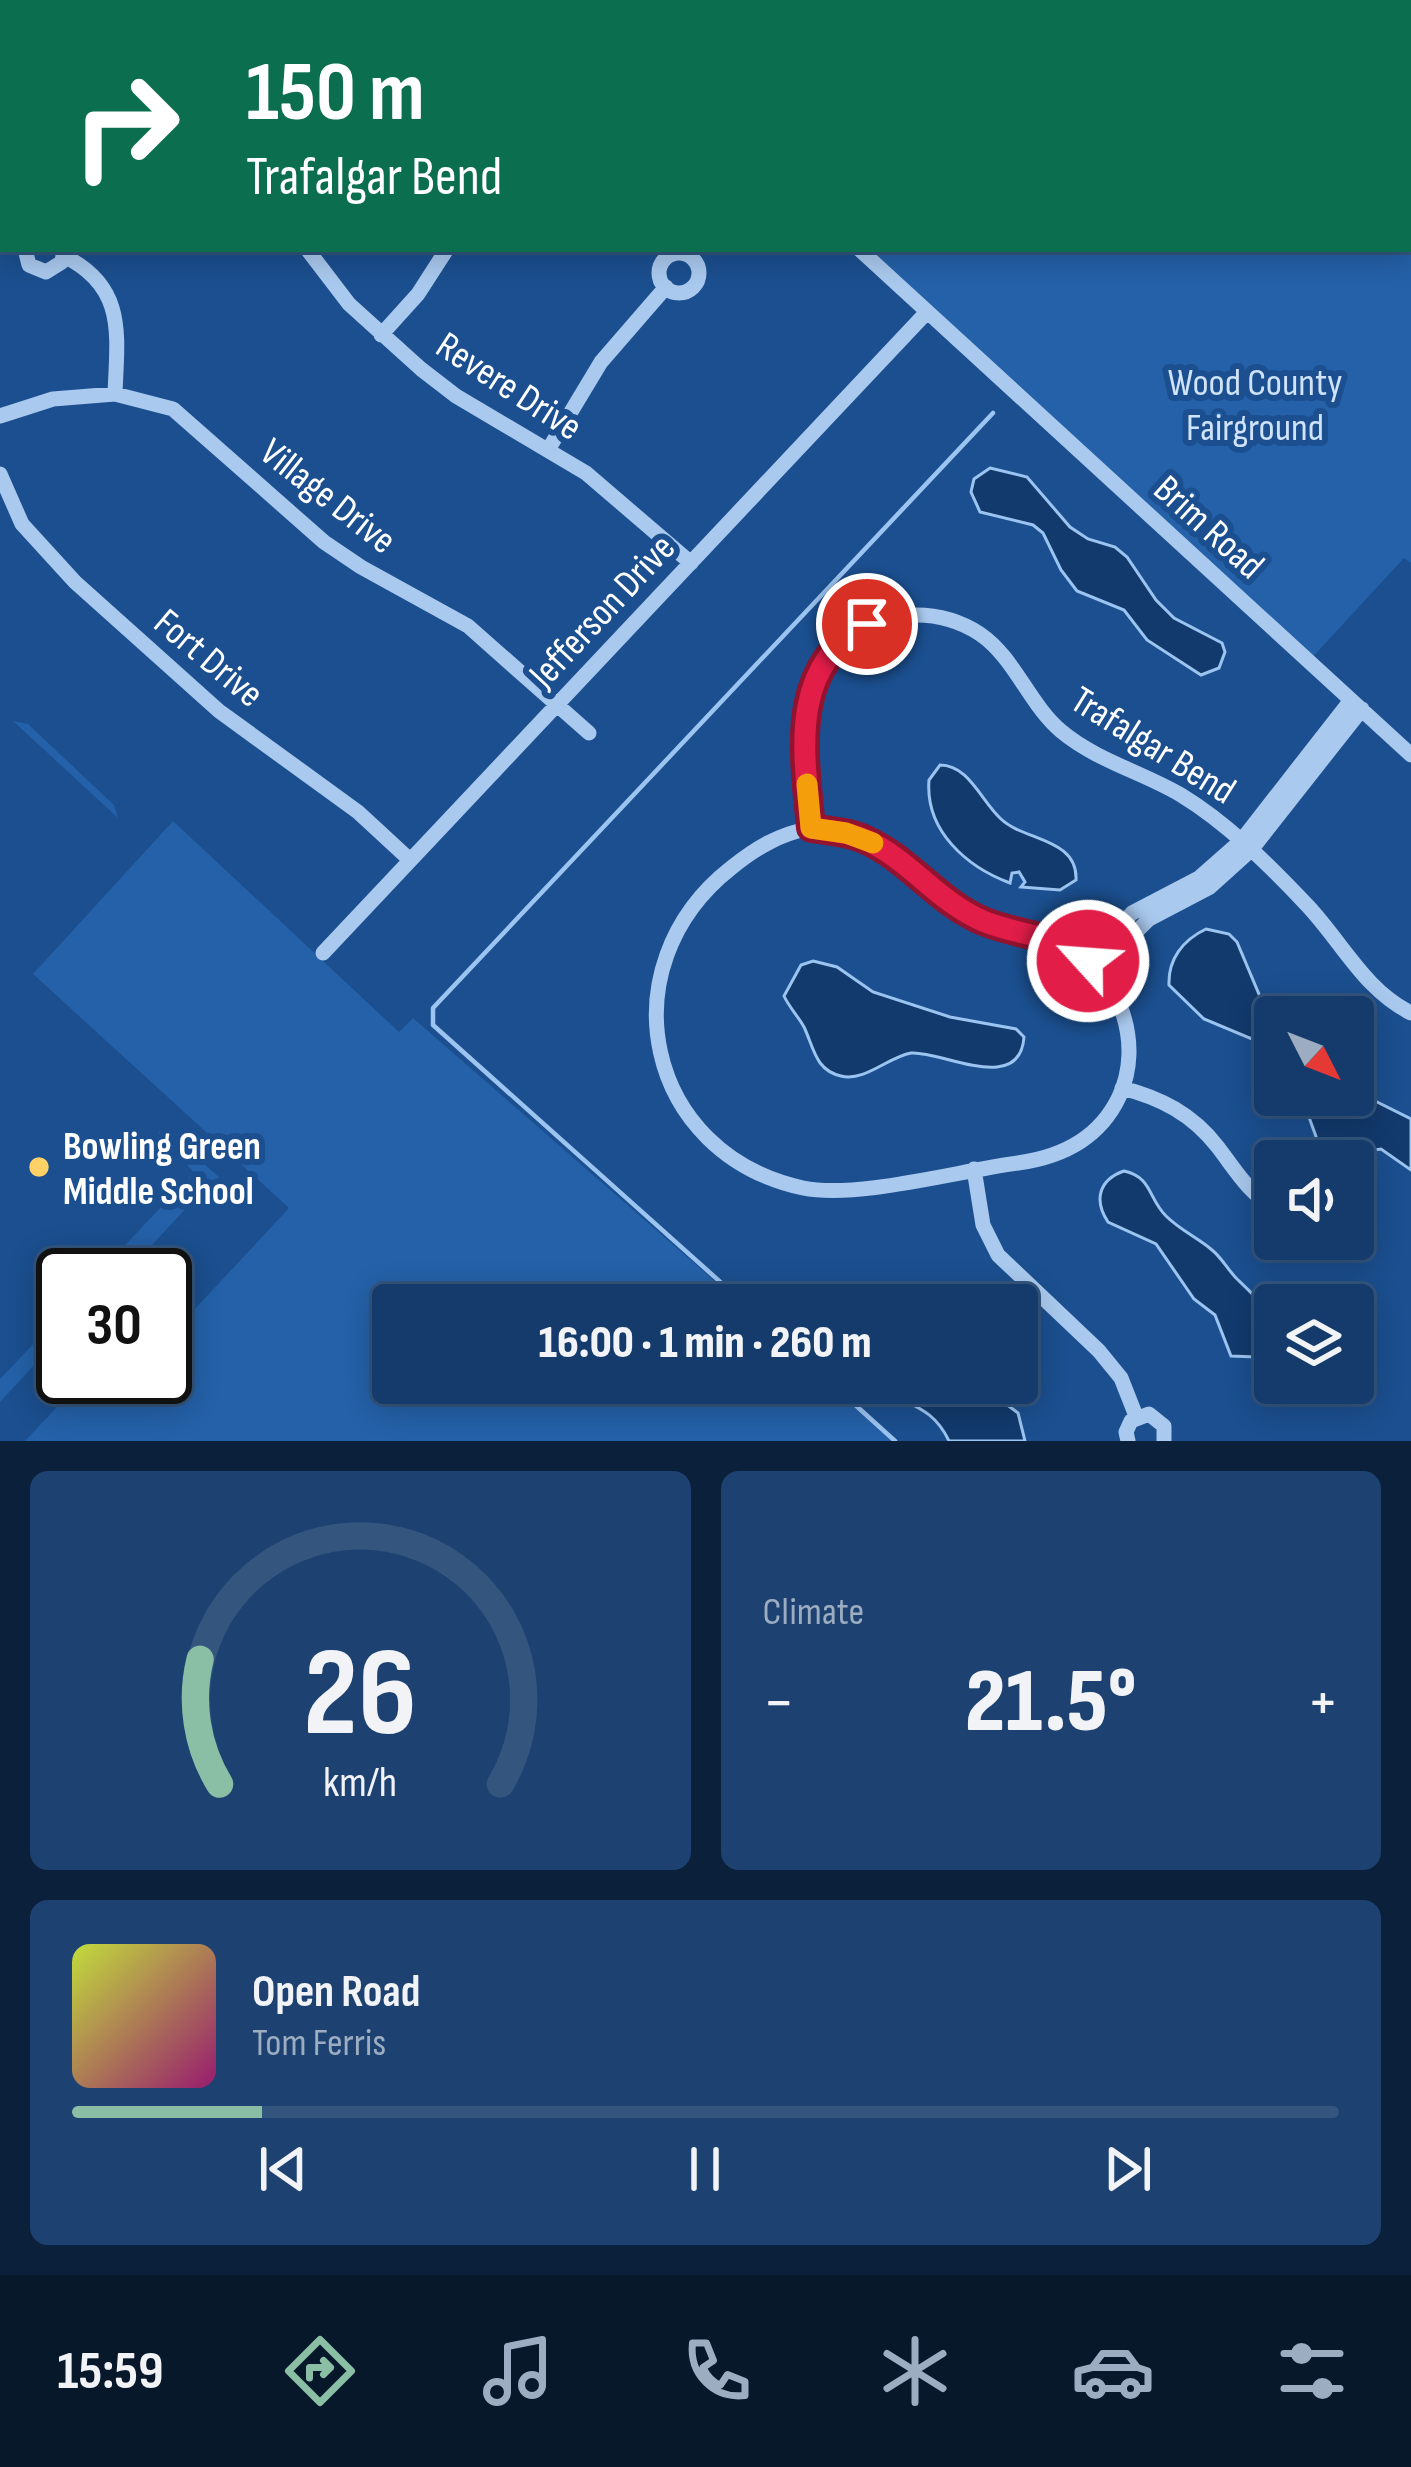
<!DOCTYPE html>
<html lang="en">
<head>
<meta charset="utf-8">
<style>
	body { margin:0; font-family:"Sofia Sans Condensed",sans-serif; background:#1d4271; color:#f1f3f6; height:100vh; display:flex; flex-direction:column; font-size:45px; white-space:nowrap }
	* { box-sizing:border-box; margin:0 }
	p { font-size:39px; color:#9dadc1 }
	.icon { flex:none; width:66px; height:66px; fill:none; stroke:currentColor; stroke-width:2; stroke-linecap:round; stroke-linejoin:round }
	.map { position:relative; height:1441px; overflow:hidden }
	.panel { display:flex; flex-direction:column; gap:30px; padding:30px; background:#0b203b; flex:1 }
	.panel>* { flex:none }
	.guide { position:absolute; left:0px; top:0px; width:1413px; height:252px; box-shadow:0 6px 30px #0003,0 0 0 3px #33557e; background:#0b6e4f; color:#fff; overflow:hidden }
	.needle { width:78px; rotate:132deg }
	.buttons { position:absolute; left:1254px; top:996px; display:grid; gap:24px }
	.buttons a { display:grid; place-items:center; width:120px; height:120px; border-radius:12px; background:#143b6b; box-shadow:0 6px 30px #0003,0 0 0 3px #33557e; font-size:60px }
	.speed { position:absolute; left:36px; top:1248px; display:flex; gap:24px; font-size:60px; font-weight:700; text-align:center }
	.speed>* { display:grid; place-content:center; width:156px; height:156px; border-radius:50%; background:#143b6b; box-shadow:0 6px 30px #0003,0 0 0 3px #33557e; line-height:1 }
	.speed .limit { border:6px solid #111; border-radius:18px; background:#fff; color:#111 }
	.pin { position:absolute; display:grid; place-items:center; width:102px; height:102px; color:#fff; margin:-51px; border:6px solid #fff; border-radius:50%; box-shadow:0 3px 12px #0007 }
	.me { position:absolute; width:132px; margin:-66px; rotate:296deg; stroke-linejoin:round; filter:drop-shadow(0 0 9px #0008) }
	.turn { display:flex; align-items:center; gap:42px; height:252px; padding:0 48px; font-size:54px }
	.turn .icon { width:156px; height:156px; stroke-width:2.5 }
	.turn b { display:block; font-size:84px; line-height:102px }
	.big { font-size:90px; font-weight:800; line-height:1.1 }
	.panel .card { flex:1; display:flex; flex-direction:column; justify-content:center; gap:18px; min-width:0; padding:0 42px; border-radius:18px; background:#1d4271 }
	.panel .dial { align-items:center; gap:0 }
	.dial svg { height:312px; overflow:visible; fill:none; stroke:#33557e; stroke-width:7; stroke-linecap:round; text-anchor:middle }
	.dial text { fill:#f1f3f6; stroke:none }
	.song { display:flex; align-items:center; gap:36px }
	.cover { width:144px; height:144px; border-radius:18px; background:linear-gradient(135deg,hsl(70 70% 55%),hsl(320 70% 35%)) }
	.played { height:12px; border-radius:6px; background:linear-gradient(90deg,#8abfa5 15%,#33557e 15%) }
	.keys { display:flex; justify-content:space-around; direction:ltr }
	.heat { display:flex; justify-content:space-between; align-items:center; font-size:66px; direction:ltr }
	.panel .tiles { flex:1; display:grid; gap:30px; grid-template-columns:1fr 1fr }
	.card:last-child { grid-column:span 2 }
	.trip { position:absolute; left:372px; top:1284px; width:666px; height:120px; border-radius:12px; background:#143b6b; box-shadow:0 6px 30px #0003,0 0 0 3px #33557e; font-weight:800; line-height:120px; text-align:center }
	.menu { display:flex; height:192px; justify-content:space-around; align-items:center; background:#08182b; color:#9dadc1 }
	.menu .icon { width:84px; height:84px }
	.menu .on { color:#8abfa5 }
	.menu b { font-size:54px; color:#f1f3f6 }
	.map>svg:first-child { display:block }
	.green { fill:#2461a8 }
	.water { fill:#123a6d; stroke:#9cc4f0; stroke-width:3 }
	.lines { fill:none; stroke-linecap:round; stroke-linejoin:round }
	.stream { stroke:#9cc4f0; stroke-width:4.5 }
	.minor { stroke:#a9c9ee; stroke-width:15 }
	.major { stroke:#f0f6ff; stroke-width:18 }
	.route-casing { stroke:#92132f; stroke-width:30 }
	.route { stroke:#e11d48; stroke-width:21 }
	.slow { stroke:#f59e0b; stroke-width:21 }
	.poi-dot { fill:#ffd166; stroke:#1b4f8f; stroke-width:4.5 }
	.labels { text-anchor:middle; stroke-width:12; stroke-linejoin:round; paint-order:stroke }
	.park-label { font-size:39px; fill:#cfe3fa; stroke:#1b4f8f }
	.street-label { font-size:39px; fill:#fff; stroke:#1b4f8f }
	.poi-label { font-size:39px; font-weight:bold; fill:#fff; stroke:#1b4f8f; text-anchor:start }
</style>
</head>
<body>
<div class="map">
<svg width="1411" height="1441" viewBox="0 0 1411 1441">
	<rect width="100%" height="100%" fill="#1b4f8f"/>
	<!-- green -->
	<path class="green" d="M586,0H1411V563L1404,558L1309,661L859,249H1410V3Z
		M13,721L28,724L114,805L118,818Z
		M173,821L399,1032L413,1018L742,1305H393V1383H831L897,1441H25L85,1377H165V1341L289,1208L33,974Z
		M166,1130L221,1179L214,1193L206,1187L124,1275H97L194,1172L160,1139L159,1132Z
		M63,1313V1334L0,1402V1379Z"/>
	<!-- water -->
	<path class="water" d="M990,468L1027,477L1070,527L1088,539L1115,547L1127,557L1156,600L1174,618L1222,643L1225,652L1219,668L1201,675L1147,640L1124,610L1077,591L1061,570L1043,533L1033,525L980,512L971,492L974,479Z
		M940,765C969,765 981,801 1001,819C1024,841 1078,838 1076,880L1060,890L1021,887L1025,882L1019,872L1012,873L1010,883C967,867 925,831 929,780Z
		M1206,929L1229,934L1237,942L1264,1006L1292,1017H1275V1052L1269,1046L1204,1019L1169,985C1168,959 1183,940 1206,929Z
		M813,961L837,967L873,992L950,1017L1016,1029L1024,1037C1020,1096 940,1050 911,1053C888,1057 865,1082 841,1076C815,1070 814,1048 804,1027C798,1016 789,1007 784,996L801,965Z
		M1353,1090L1411,1119V1170L1381,1149L1340,1155L1318,1142L1301,1095H1353Z
		M1124,1171C1152,1177 1148,1198 1166,1216C1180,1230 1198,1238 1212,1250C1222,1258 1228,1270 1237,1279C1262,1303 1287,1324 1256,1357L1231,1356L1215,1315L1194,1299L1156,1244L1108,1222C1094,1201 1098,1180 1124,1171Z
		M875,1383H978L1018,1413L1025,1441H949C931,1403 905,1407 875,1383Z"/>
	<g class="lines">
		<!-- stream -->
		<path class="stream" d="M746,1305L433,1025V1008L993,413
			M831,1383L895,1441"/>
		<!-- minor -->
		<path class="minor" d="M2,0L6,3
			M586,0L590,3
			M25,249L29,265L46,272L62,262L64,249
			M307,249L349,304L421,369L456,396L586,473L691,563
			M859,249L1411,755
			M659 273a20 20 0 1 1 40 0a20 20 0 1 1-40 0Z
			M64,256C127,287 117,336 115,394
			M381,335L418,294L447,249
			M0,416L53,399L115,394L173,409L324,542L361,567L468,626L589,733
			M548,450L601,362L666,287
			M0,474L22,524L75,582L219,711L358,812L410,860
			M811,828C842,833 870,837 895,858C914,873 929,892 951,904C972,916 994,926 1017,932C1035,937 1053,936 1070,946C1120,977 1144,1043 1119,1097C1099,1139 1062,1157 1018,1163C958,1171 858,1199 803,1188C645,1154 605,967 731,868C756,848 779,834 811,828Z
			M811,828C804,749 786,635 893,617C924,612 954,617 980,634C1015,658 1029,704 1061,731C1097,761 1142,772 1181,795C1227,823 1268,864 1305,903C1341,940 1363,989 1411,1013
			M323,953L927,312
			M1088,961L1132,913L1199,878L1241,841L1351,700
			M1098,970L1149,919L1210,887L1251,850L1362,709
			M1122,1088C1161,1098 1192,1114 1217,1146C1235,1169 1248,1193 1275,1208
			M974,1169L983,1225L998,1255L1099,1351L1121,1378L1136,1416
			M1315,1239L1330,1251L1342,1249L1350,1239
			M1128,1441L1126,1432L1131,1421L1149,1414L1164,1426V1441"/>
		<!-- major -->
		<path class="major" d="M195,3L198,0
			M0,207L3,203"/>
	</g>
	<g class="lines">
		<defs>
			<path id="route" d="M867,624C788,667 804,753 811,828C830,831 849,832 866,840C910,860 938,902 983,921C1022,937 1054,933 1088,961"/>
		</defs>
		<!-- route casing -->
		<use href="#route" class="route-casing"/>
		<!-- route -->
		<use href="#route" class="route"/>
		<!-- slow -->
		<path class="slow" d="M807,784L811,828L846,833L873,843"/>
	</g>
	<!-- markers -->
	<circle class="poi-dot" cx="39" cy="1167" r="12"/>
	<g class="labels">
		<!-- park labels -->
		<g class="park-label">
			<text x="1255" y="395">Wood County<tspan x="1255" dy="45">Fairground</tspan></text>
		</g>
		<!-- street labels -->
		<g class="street-label">
			<text transform="translate(510 385) rotate(33)" y="14">Revere Drive</text>
			<text transform="translate(329 495) rotate(38)" y="14">Village Drive</text>
			<text transform="translate(1210 526) rotate(42)" y="14">Brim Road</text>
			<text transform="translate(601 610) rotate(-47)" y="14">Jefferson Drive</text>
			<text transform="translate(210 657) rotate(40)" y="14">Fort Drive</text>
			<text transform="translate(1154 744) rotate(32)" y="14">Trafalgar Bend</text>
		</g>
		<!-- poi labels -->
		<g class="poi-label">
			<text x="63" y="1159">Bowling Green<tspan x="63" dy="45">Middle School</tspan></text>
		</g>
	</g>
</svg>
<div class="buttons">
<a><svg class="needle" viewBox="-14 -14 28 28"><path d="M0-13l5 13h-10z" fill="#e53935"/><path d="M0 13l5-13h-10z" fill="#9dadc1"/></svg></a>
<a><svg class="icon" aria-label="sound" viewBox="0 0 24 24"><path d="M4 9h4l5-4v14l-5-4H4zM17 9q2 3 0 6"/></svg></a>
<a><svg class="icon" aria-label="layers" viewBox="0 0 24 24"><path d="M12 4l9 5-9 5-9-5zM3 14l9 5 9-5"/></svg></a>
</div>
<div class="speed"><div class="limit">30</div></div>
<div class="pin" style="left:867px;top:624px;background:#d93025"><svg class="icon" aria-label="arrive" viewBox="0 0 24 24"><path d="M6 21V4h12l-3 4 3 4H6"/></svg></div>
<svg class="me" style="left:1088px;top:961px" viewBox="-20 -20 40 40"><circle r="17" fill="#e11d48" stroke="#fff" stroke-width="3"/><path d="M0-11L8 9 0 5-8 9z" fill="#fff"/></svg>
<div class="trip">16:00 · 1 min · 260 m</div>
<div class="guide">
<div class="turn"><svg class="icon" aria-label="right" viewBox="0 0 24 24"><path d="M7 20v-9h11M14 6l5 5-5 5"/></svg><div><b>150 m</b>Trafalgar Bend</div></div>
</div>
</div>
<section class="panel">
<div class="tiles">
<div class="card dial"><svg viewBox="0 0 100 80">
<path d="M14 69A42 42 0 1 1 86 69"/>
<path d="M14 69A42 42 0 0 1 9 37" stroke="#8abfa5"/>
<text x="50" y="56" font-size="32" font-weight="700">26</text>
<text x="50" y="72" font-size="11">km/h</text>
</svg></div>
<div class="card"><p>Climate</p>
<div class="heat"><a>−</a><b class="big">21.5°</b><a>+</a></div>
</div>
<div class="card">
<div class="song"><i class="cover"></i><div><b>Open Road</b><p>Tom Ferris</p></div></div>
<div class="played"></div>
<div class="keys"><svg class="icon" aria-label="previous" viewBox="0 0 24 24"><path d="M18 5L8 12l10 7zM5 5v14"/></svg><svg class="icon" aria-label="pause" viewBox="0 0 24 24"><path d="M8 5v14M16 5v14"/></svg><svg class="icon" aria-label="next" viewBox="0 0 24 24"><path d="M6 5l10 7-10 7zM19 5v14"/></svg></div>
</div>
</div>
</section>
<nav class="menu">
<b>15:59</b>
<svg class="icon on" aria-label="directions" viewBox="0 0 24 24"><path d="M12 3l9 9-9 9-9-9zM9 14v-3h6M13 9l2 2-2 2"/></svg>
<svg class="icon" aria-label="music" viewBox="0 0 24 24"><path d="M9 18V5l10-2v13"/><circle cx="6" cy="18" r="3"/><circle cx="16" cy="16" r="3"/></svg>
<svg class="icon" aria-label="phone" viewBox="0 0 24 24"><path d="M5 4h4l2 5-3 2q2 4 5 5l2-3 5 2v4C11 20 4 13 5 4z"/></svg>
<svg class="icon" aria-label="climate" viewBox="0 0 24 24"><path d="M12 3v18M4 7l16 10M4 17L20 7"/></svg>
<svg class="icon" aria-label="car" viewBox="0 0 24 24"><path d="M5 17H2v-5l4-1 3-4h7l3 4 3 1v5h-3M9 17h6M6 11h13"/><circle cx="7" cy="17" r="2"/><circle cx="17" cy="17" r="2"/></svg>
<svg class="icon" aria-label="filters" viewBox="0 0 24 24"><path d="M4 7h16M4 17h16"/><circle cx="9" cy="7" r="2"/><circle cx="15" cy="17" r="2"/></svg>
</nav>
</body>
</html>
